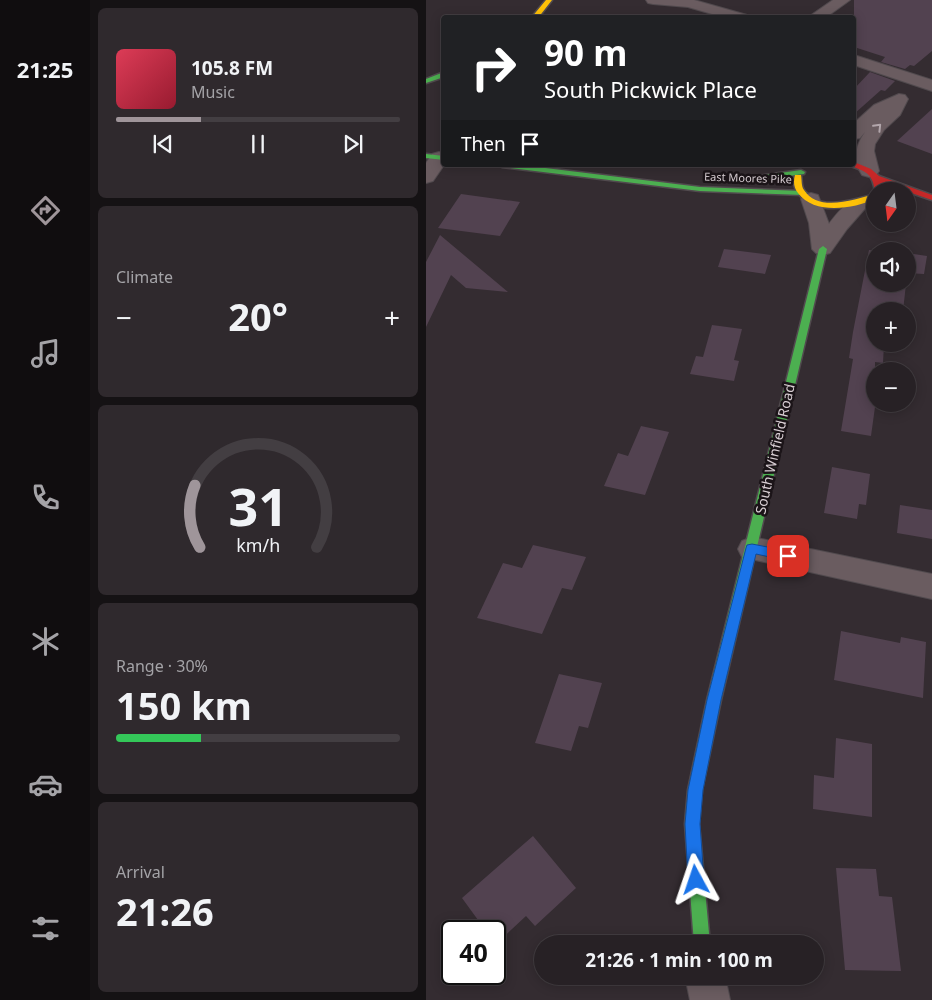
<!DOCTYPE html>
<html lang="en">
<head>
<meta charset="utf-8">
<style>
	body { margin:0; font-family:"Noto Sans",sans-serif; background:#2f292d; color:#f1f3f6; height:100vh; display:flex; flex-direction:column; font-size:19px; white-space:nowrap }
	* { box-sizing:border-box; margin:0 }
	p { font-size:16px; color:#a4a3a7 }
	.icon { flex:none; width:28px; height:28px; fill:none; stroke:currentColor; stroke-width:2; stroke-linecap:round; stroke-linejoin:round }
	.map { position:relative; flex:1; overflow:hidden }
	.sheet { display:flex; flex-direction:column; gap:8px; padding:8px; background:#151214; width:336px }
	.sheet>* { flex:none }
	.guide { position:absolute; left:15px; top:15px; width:415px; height:152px; border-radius:5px; box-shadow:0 2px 12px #0003,0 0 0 1px #433e42; background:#202124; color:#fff; overflow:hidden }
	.needle { width:32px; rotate:194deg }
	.buttons { position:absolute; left:440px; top:182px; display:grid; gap:10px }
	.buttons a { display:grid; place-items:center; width:50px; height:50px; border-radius:50%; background:#272125; box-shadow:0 2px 12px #0003,0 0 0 1px #433e42; font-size:25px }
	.speed { position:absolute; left:15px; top:920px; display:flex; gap:10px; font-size:25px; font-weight:700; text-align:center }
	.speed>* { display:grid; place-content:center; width:65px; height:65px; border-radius:50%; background:#272125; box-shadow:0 2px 12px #0003,0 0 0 1px #433e42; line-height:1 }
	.speed .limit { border:2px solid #111; border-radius:8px; background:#fff; color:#111 }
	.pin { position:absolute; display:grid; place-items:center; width:42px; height:42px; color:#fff; margin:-21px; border-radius:10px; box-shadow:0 2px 8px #0006 }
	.me { position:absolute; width:55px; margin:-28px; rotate:355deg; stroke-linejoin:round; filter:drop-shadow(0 0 4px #0008) }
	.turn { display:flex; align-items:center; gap:18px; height:105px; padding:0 20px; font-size:22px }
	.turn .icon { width:65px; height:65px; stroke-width:2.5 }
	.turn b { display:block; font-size:35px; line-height:42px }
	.then { display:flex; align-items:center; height:48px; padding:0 20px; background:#0003; gap:10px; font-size:19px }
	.big { font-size:38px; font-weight:700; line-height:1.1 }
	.sheet .tile { flex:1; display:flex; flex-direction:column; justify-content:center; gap:8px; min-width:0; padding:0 18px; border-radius:8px; background:#2f292d }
	.sheet .dial { align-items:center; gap:0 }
	.dial svg { height:130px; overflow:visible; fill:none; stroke:#433e42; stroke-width:7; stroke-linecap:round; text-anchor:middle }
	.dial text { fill:#f1f3f6; stroke:none }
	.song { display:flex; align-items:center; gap:15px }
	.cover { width:60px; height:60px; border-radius:8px; background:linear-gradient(135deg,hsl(350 70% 55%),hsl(350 70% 35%)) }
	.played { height:5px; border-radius:2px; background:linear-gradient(90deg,#9f959a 30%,#433e42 30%) }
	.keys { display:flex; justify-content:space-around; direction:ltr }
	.heat { display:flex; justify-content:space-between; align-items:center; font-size:28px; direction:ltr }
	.charge { height:8px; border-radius:4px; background:linear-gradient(90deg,#34c759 30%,#433e42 0) }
	.trip { position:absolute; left:108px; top:935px; width:290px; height:50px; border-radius:25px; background:#272125; box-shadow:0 2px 12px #0003,0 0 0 1px #433e42; font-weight:700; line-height:50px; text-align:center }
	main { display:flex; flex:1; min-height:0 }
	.menu { display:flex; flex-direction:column; width:90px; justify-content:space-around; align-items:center; background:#100d0f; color:#a4a3a7 }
	.menu .icon { width:35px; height:35px }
	.menu .current { color:#9f959a }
	.menu b { font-size:22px; color:#f1f3f6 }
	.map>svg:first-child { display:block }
	.building { fill:#524250 }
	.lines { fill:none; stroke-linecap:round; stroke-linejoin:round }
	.street-casing { stroke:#514a4e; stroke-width:2 }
	.fast-casing { stroke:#514a4e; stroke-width:3 }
	.slow-casing { stroke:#514a4e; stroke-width:3 }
	.jam-casing { stroke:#514a4e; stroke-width:3 }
	.street { fill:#6a5c60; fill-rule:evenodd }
	.fast { fill:#4caf50; fill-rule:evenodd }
	.slow { fill:#ffc107; fill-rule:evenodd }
	.jam { fill:#c62828; fill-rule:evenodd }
	.oneway { stroke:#b2a6ab }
	.route { fill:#1a73e8; stroke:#114b97 }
	.labels { text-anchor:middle; stroke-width:5; stroke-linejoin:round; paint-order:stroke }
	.far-street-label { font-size:11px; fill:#d8ced3; stroke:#1b1418 }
	.street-label { font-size:14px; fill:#d8ced3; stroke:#1b1418 }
</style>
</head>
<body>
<main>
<nav class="menu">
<b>21:25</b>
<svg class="icon current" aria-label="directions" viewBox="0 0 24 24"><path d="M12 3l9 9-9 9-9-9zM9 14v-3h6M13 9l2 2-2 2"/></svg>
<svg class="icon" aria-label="music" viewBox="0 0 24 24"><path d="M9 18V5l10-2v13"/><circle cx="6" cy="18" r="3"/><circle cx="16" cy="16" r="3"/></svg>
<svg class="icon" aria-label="phone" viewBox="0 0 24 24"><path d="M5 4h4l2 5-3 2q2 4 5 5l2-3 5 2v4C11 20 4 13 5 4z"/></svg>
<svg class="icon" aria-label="climate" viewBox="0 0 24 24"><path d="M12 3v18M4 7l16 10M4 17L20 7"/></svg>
<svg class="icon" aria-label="car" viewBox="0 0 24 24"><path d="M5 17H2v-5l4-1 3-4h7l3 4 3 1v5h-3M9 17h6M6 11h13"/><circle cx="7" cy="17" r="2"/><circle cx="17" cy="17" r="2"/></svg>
<svg class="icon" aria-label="filters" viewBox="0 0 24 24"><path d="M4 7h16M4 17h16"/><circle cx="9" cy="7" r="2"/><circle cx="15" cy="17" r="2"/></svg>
</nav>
<section class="sheet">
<div class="tile">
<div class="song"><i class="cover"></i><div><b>105.8 FM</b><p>Music</p></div></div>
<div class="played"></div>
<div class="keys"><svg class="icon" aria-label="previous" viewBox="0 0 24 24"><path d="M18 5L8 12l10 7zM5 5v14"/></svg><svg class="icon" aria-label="pause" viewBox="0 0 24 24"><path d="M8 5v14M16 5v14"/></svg><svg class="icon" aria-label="next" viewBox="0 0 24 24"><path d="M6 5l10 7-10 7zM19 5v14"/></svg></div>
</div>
<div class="tile"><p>Climate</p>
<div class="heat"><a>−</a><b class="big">20°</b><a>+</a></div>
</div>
<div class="tile dial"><svg viewBox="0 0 100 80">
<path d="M14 69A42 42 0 1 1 86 69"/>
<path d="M14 69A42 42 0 0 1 11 31" stroke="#9f959a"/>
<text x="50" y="56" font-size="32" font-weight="700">31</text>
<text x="50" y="72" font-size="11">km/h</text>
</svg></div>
<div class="tile"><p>Range · 30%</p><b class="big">150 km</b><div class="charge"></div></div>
<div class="tile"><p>Arrival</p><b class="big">21:26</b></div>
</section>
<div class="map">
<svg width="506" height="1000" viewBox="0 0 506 1000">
	<rect width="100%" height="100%" fill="#342c31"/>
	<!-- building -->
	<path class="building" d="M428,0H506V51L488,66L484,65L479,69L455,62L459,57L428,47Z
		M444,72L469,81L459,91L455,90L428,114V89Z
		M506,109V154L471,141Z
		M35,194L94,202L74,236L12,228Z
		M14,235L82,292L40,288L25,275L0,327V262Z
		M298,249L345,255L339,274L292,267Z
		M443,250L449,251V284H480L477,311H449V344H458L457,363L449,362V407L445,436L415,431L427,359L423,358L427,332Z
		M481,253L501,256L498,274L481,273Z
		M286,325L316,329L308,360L313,361L308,381L264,374L270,356L277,357Z
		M215,426L243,432L219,495L178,486L192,453L202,456Z
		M406,467L444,474L440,505L433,504L431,519L398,513Z
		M474,505L506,510V539L471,533Z
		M107,545L160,557L146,590L136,588L116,634L51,618L77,563L96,568Z
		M415,631L474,643L475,637L500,642L497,698L408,680Z
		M133,674L176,683L162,728L153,726L145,751L109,743Z
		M410,738L446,744V817L387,809L388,775L408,778Z
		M107,836L150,888L109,926L100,916L70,944L69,931H60L36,898Z
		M410,868L450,869L453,896L466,897L475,971L419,970Z"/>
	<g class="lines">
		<defs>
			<path id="street" d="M220,0H268L321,15L323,18H300L262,7L227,4L222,3Z
				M407,0H424L399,18H381Z
				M428,55L506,80V91L428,65Z
				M473,94L479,95L482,99L474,115L458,130L449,144L448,151L453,171L450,175L443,177L436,175C426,160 430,145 439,132L434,138L428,139V123L448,105Z
				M13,152L18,154V165L7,181L0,183V163L6,154Z
				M385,193L392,195L403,224C412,212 424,196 440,200L443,204L421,229L404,253L397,255L390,253L386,249L383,223L375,199L378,195Z
				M326,537L506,574V599L316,557L312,549L316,541Z
				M259,976H299L304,1000H264Z"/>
			<path id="fast" d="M18,72V77L0,83V79Z
				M0,154L18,156V160L0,158Z
				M72,165H95L274,187L377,191L381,193L377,195L274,191L76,167Z
				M375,170L379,172L378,174L332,180L328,178L332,176Z
				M397,246L401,249L295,700L276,790L273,824L284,944H268L259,824L262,790L281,700L393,249Z"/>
			<path id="slow" d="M120,0H126L112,18H105Z
				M369,175H375C376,180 375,186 378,190C392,213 430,199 449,194V199C427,209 388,215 372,193C368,188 367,182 369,175Z"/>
			<path id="jam" d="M428,162L445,169L453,176L506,195V200L456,183V191L449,192C447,175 442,172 425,166L428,165Z"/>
		</defs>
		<!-- street casing -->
		<use href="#street" class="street-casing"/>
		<!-- fast casing -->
		<use href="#fast" class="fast-casing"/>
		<!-- slow casing -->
		<use href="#slow" class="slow-casing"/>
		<!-- jam casing -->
		<use href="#jam" class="jam-casing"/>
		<!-- street -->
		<use href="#street" class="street"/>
		<!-- fast -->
		<use href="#fast" class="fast"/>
		<!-- slow -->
		<use href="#slow" class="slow"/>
		<!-- jam -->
		<use href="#jam" class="jam"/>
	</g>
	<!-- one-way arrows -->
	<defs><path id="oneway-chevron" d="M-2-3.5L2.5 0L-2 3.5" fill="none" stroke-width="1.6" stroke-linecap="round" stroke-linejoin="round" transform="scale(1.25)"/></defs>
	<use class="oneway" href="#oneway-chevron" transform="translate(452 127) rotate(-46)"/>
	<!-- route -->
	<path class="route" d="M326,544L362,551L366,553L368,556L366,560L362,561L330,554L295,700L277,790L274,824L278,880L275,885L270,887L265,885L262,880L259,824L262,790L281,700L320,548L321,545Z"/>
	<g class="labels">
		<!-- far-street labels -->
		<g class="far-street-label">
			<text transform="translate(322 178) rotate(2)" y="4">East Moores Pike</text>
		</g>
		<!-- street labels -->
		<g class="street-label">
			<text transform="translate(349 449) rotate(-77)" y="5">South Winfield Road</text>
		</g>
	</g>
</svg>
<div class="buttons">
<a><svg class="needle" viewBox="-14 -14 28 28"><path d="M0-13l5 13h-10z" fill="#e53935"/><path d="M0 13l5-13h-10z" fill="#a4a3a7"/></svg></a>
<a><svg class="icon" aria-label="sound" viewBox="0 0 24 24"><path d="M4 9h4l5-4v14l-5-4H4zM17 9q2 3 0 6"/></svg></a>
<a>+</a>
<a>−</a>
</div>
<div class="speed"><div class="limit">40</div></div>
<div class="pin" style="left:362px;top:556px;background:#d93025"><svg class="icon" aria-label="arrive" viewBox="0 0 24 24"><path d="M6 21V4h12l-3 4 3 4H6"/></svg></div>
<svg class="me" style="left:270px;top:880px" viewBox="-20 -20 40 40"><path d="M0-17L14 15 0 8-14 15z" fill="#1a73e8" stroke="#fff" stroke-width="4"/></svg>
<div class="trip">21:26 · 1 min · 100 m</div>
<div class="guide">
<div class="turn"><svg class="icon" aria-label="right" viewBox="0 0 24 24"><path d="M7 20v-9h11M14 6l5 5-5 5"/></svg><div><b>90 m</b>South Pickwick Place</div></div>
<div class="then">Then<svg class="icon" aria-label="arrive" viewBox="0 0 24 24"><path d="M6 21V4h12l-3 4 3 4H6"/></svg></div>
</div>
</div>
</main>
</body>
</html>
